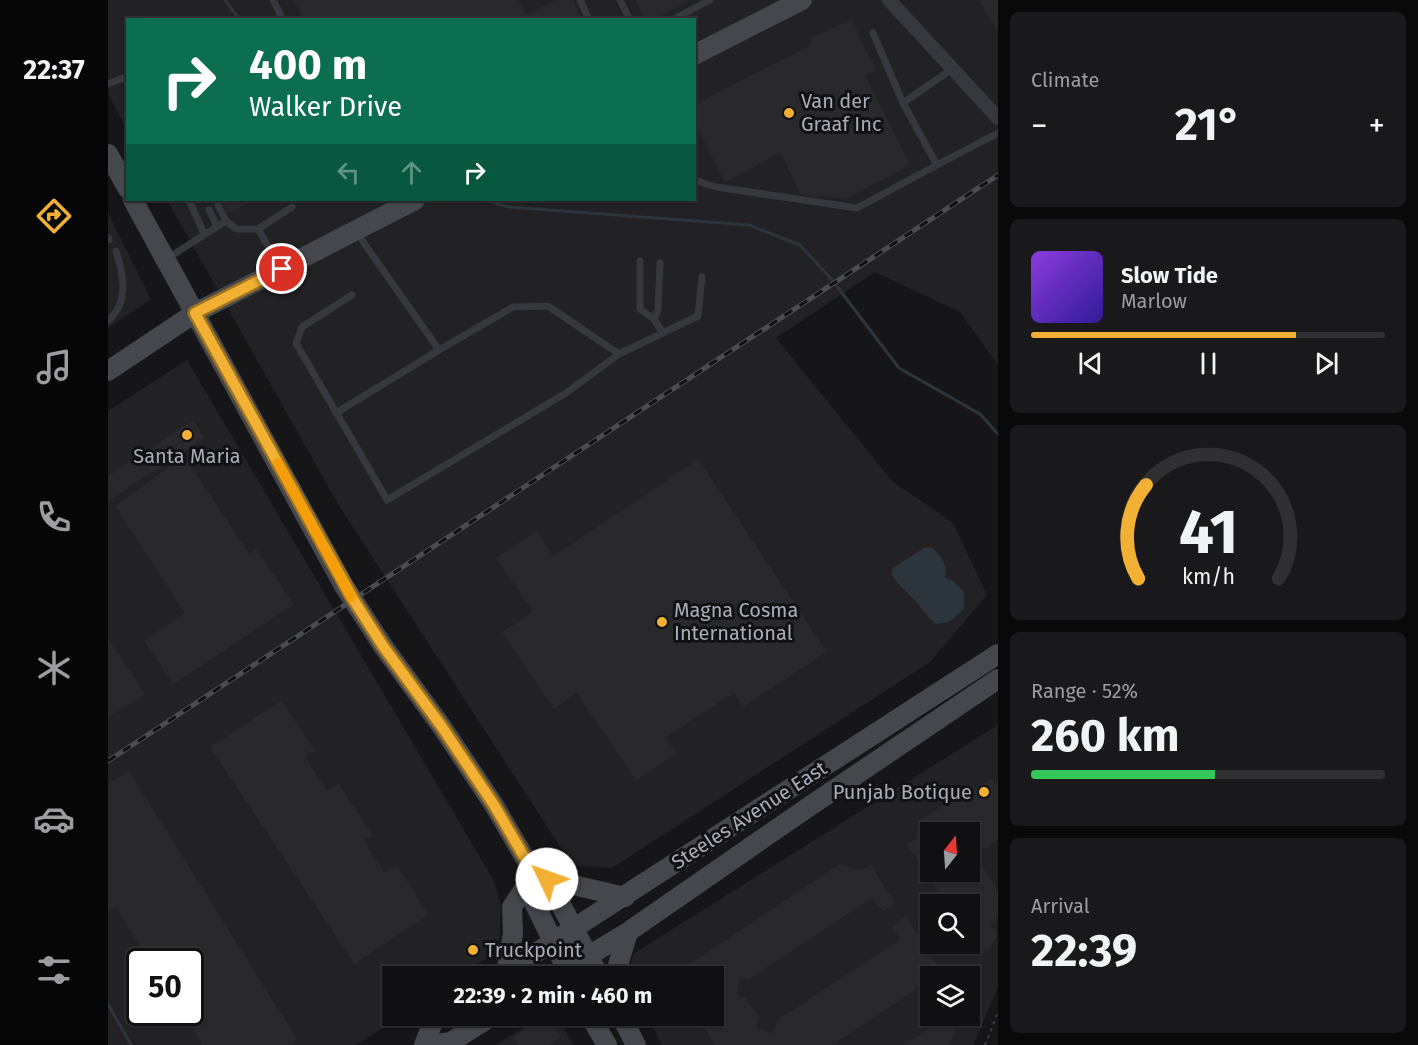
<!DOCTYPE html>
<html lang="en">
<head>
<meta charset="utf-8">
<style>
	body { margin:0; font-family:"Fira Sans",sans-serif; background:#19191b; color:#f1f3f6; height:100vh; display:flex; flex-direction:column; font-size:22px; white-space:nowrap }
	* { box-sizing:border-box; margin:0 }
	p { font-size:20px; color:#9c9d9f }
	.icon { flex:none; width:33px; height:33px; fill:none; stroke:currentColor; stroke-width:2; stroke-linecap:round; stroke-linejoin:round }
	.map { position:relative; flex:1; overflow:hidden }
	.drawer { display:flex; flex-direction:column; gap:12px; padding:12px; background:#09090a; width:420px }
	.drawer>* { flex:none }
	.banner { position:absolute; left:18px; top:18px; width:570px; height:183px; border-radius:0px; box-shadow:0 2px 4px #0004,0 0 0 2px #303032; background:#0b6e4f; color:#fff; overflow:hidden }
	.needle { width:39px; rotate:17deg }
	.tools { position:absolute; left:812px; top:822px; display:grid; gap:12px }
	.tools a { display:grid; place-items:center; width:60px; height:60px; border-radius:0px; background:#101012; box-shadow:0 2px 4px #0004,0 0 0 2px #303032; font-size:30px }
	.speed { position:absolute; left:18px; top:948px; display:flex; gap:12px; font-size:30px; font-weight:700; text-align:center }
	.speed>* { display:grid; place-content:center; width:78px; height:78px; border-radius:50%; background:#101012; box-shadow:0 2px 4px #0004,0 0 0 2px #303032; line-height:1 }
	.speed .limit { border:3px solid #111; border-radius:9px; background:#fff; color:#111 }
	.pin { position:absolute; display:grid; place-items:center; width:51px; height:51px; color:#fff; margin:-26px; border:3px solid #fff; border-radius:50%; box-shadow:0 2px 6px #0007 }
	.me { position:absolute; width:66px; margin:-33px; rotate:312deg; stroke-linejoin:round; filter:drop-shadow(0 0 4px #0008) }
	.turn { display:flex; align-items:center; gap:21px; height:126px; padding:0 24px; font-size:27px }
	.turn .icon { width:78px; height:78px; stroke-width:2.5 }
	.turn b { display:block; font-size:42px; line-height:51px }
	.lanes { display:flex; align-items:center; height:57px; padding:0 24px; background:#0003; justify-content:center; gap:30px; direction:ltr }
	.lanes .off { opacity:.35 }
	.big { font-size:45px; font-weight:700; line-height:1.1 }
	.drawer .widget { flex:1; display:flex; flex-direction:column; justify-content:center; gap:9px; min-width:0; padding:0 21px; border-radius:9px; background:#19191b }
	.drawer .dial { align-items:center; gap:0 }
	.dial svg { height:156px; overflow:visible; fill:none; stroke:#303032; stroke-width:7; stroke-linecap:round; text-anchor:middle }
	.dial text { fill:#f1f3f6; stroke:none }
	.song { display:flex; align-items:center; gap:18px }
	.cover { width:72px; height:72px; border-radius:9px; background:linear-gradient(135deg,hsl(270 70% 55%),hsl(250 70% 35%)) }
	.played { height:6px; border-radius:3px; background:linear-gradient(90deg,#f2b134 75%,#303032 75%) }
	.keys { display:flex; justify-content:space-around; direction:ltr }
	.heat { display:flex; justify-content:space-between; align-items:center; font-size:33px; direction:ltr }
	.charge { height:9px; border-radius:4px; background:linear-gradient(90deg,#34c759 52%,#303032 0) }
	.trip { position:absolute; left:274px; top:966px; width:342px; height:60px; border-radius:0px; background:#101012; box-shadow:0 2px 4px #0004,0 0 0 2px #303032; font-weight:700; line-height:60px; text-align:center }
	main { display:flex; flex:1; min-height:0 }
	.tabs { display:flex; flex-direction:column; width:108px; justify-content:space-around; align-items:center; background:#060607; color:#9c9d9f }
	.tabs .icon { width:42px; height:42px }
	.tabs .active { color:#f2b134 }
	.tabs b { font-size:27px; color:#f1f3f6 }
	.map>svg:first-child { display:block }
	.built { fill:#222225; fill-rule:evenodd }
	.water { fill:#2c353c }
	.lines { fill:none; stroke-linecap:round; stroke-linejoin:round }
	.stream { stroke:#2c353c; stroke-width:3 }
	.building { fill:#29292c; fill-rule:evenodd }
	.path { stroke:#3d3f44; stroke-width:2; stroke-dasharray:3 4.5; stroke-linecap:butt }
	.lane { stroke:#37383d; stroke-width:7 }
	.street { stroke:#37383d; stroke-width:14 }
	.secondary { stroke:#45474d; stroke-width:20 }
	.rail-casing { stroke:#4a4c52; stroke-width:5 }
	.rail { stroke:#111113; stroke-width:3; stroke-dasharray:9; stroke-linecap:butt }
	.route-casing { stroke:#9d7322; stroke-width:15 }
	.route { stroke:#f2b134; stroke-width:10 }
	.slow { stroke:#f59e0b; stroke-width:10 }
	.poi-dot { fill:#f2b134; stroke:#111113; stroke-width:2 }
	.labels { text-anchor:middle; stroke-width:6; stroke-linejoin:round; paint-order:stroke }
	.poi-label { font-size:20px; fill:#a8adb8; stroke:#111113; text-anchor:start }
	.street-label { font-size:20px; fill:#a8adb8; stroke:#111113 }
</style>
</head>
<body>
<main>
<nav class="tabs">
<b>22:37</b>
<svg class="icon active" aria-label="directions" viewBox="0 0 24 24"><path d="M12 3l9 9-9 9-9-9zM9 14v-3h6M13 9l2 2-2 2"/></svg>
<svg class="icon" aria-label="music" viewBox="0 0 24 24"><path d="M9 18V5l10-2v13"/><circle cx="6" cy="18" r="3"/><circle cx="16" cy="16" r="3"/></svg>
<svg class="icon" aria-label="phone" viewBox="0 0 24 24"><path d="M5 4h4l2 5-3 2q2 4 5 5l2-3 5 2v4C11 20 4 13 5 4z"/></svg>
<svg class="icon" aria-label="climate" viewBox="0 0 24 24"><path d="M12 3v18M4 7l16 10M4 17L20 7"/></svg>
<svg class="icon" aria-label="car" viewBox="0 0 24 24"><path d="M5 17H2v-5l4-1 3-4h7l3 4 3 1v5h-3M9 17h6M6 11h13"/><circle cx="7" cy="17" r="2"/><circle cx="17" cy="17" r="2"/></svg>
<svg class="icon" aria-label="filters" viewBox="0 0 24 24"><path d="M4 7h16M4 17h16"/><circle cx="9" cy="7" r="2"/><circle cx="15" cy="17" r="2"/></svg>
</nav>
<div class="map">
<svg width="890" height="1045" viewBox="0 0 890 1045">
	<rect width="100%" height="100%" fill="#161618"/>
	<!-- built -->
	<path class="built" d="M0,0H890V365L852,312L767,272L668,338L784,481L845,523L879,595L822,662L504,868L464,865L230,504L59,200H586V20H20L19,129L0,94Z
		M0,213L43,299L0,328Z
		M79,360L386,881L393,905L391,942L386,954L351,976H285V1016H293L248,1045H0V411ZM32,962H82V1012H32Z
		M890,725V987L865,1045H554L539,1016H606V976H521L525,954ZM822,832H861V872H822ZM822,904H861V944H822ZM822,976H861V1016H822Z
		M434,1016H448L466,1045H388Z"/>
	<!-- water -->
	<path class="water" d="M824,547C833,556 840,565 837,578L844,580L856,592V609L841,622L828,624C819,617 815,610 808,602C800,592 789,585 783,573L785,568L816,548Z"/>
	<g class="lines">
		<!-- stream -->
		<path class="stream" d="M117,0L132,20
			M376,200L401,207L641,225L692,245L724,280L791,368L872,414L890,434
			M357,976L362,973
			M0,1004L23,1045"/>
	</g>
	<!-- building -->
	<path class="building" d="M186,0H410L418,15L448,0H465L474,20H196Z
		M527,0H583L545,20H537Z
		M870,0H890V31Z
		M744,20L768,70L757,76L802,165L738,199L692,194L673,153L617,182L586,121V105L703,45L702,38Z
		M113,200H147L120,213Z
		M85,420L97,438L0,501V476Z
		M76,456L141,554L148,549L186,605L65,684L36,641L77,613L7,506Z
		M590,459L719,652L636,707L626,693L558,738L569,753L528,780L469,693L446,709L394,632L425,612L388,558L429,531L445,556Z
		M0,639L37,694L0,718Z
		M173,700L207,751L197,757L219,790L230,783L264,835L256,841L277,873L289,865L321,915L246,964L102,747Z
		M21,771L189,1039L180,1045H94L74,1012H82V962H42L8,907L0,912V784Z
		M883,779L887,783L890,781V840L878,848L866,845L862,862L874,866L890,891V918L882,924L890,934L882,947L873,955L861,936V904H839L798,843L808,839L810,822L847,797L850,801ZM822,832H861V872H822Z
		M732,864L752,871L763,865L787,903L775,911L764,898L641,979L632,977L629,996L637,998L651,1016L648,1029L666,1033L669,1020L792,940L784,927L798,916L833,972L827,976H822V980L724,1045H607L588,1016H606V976H575L572,971Z
		M840,1016H848L851,1021L841,1045H795Z
		M432,1019L434,1022L438,1020L441,1024L443,1023L453,1037L440,1045H411L405,1037Z"/>
	<g class="lines">
		<!-- path -->
		<path class="path" d="M877,1045L890,1012"/>
		<!-- lane -->
		<path class="lane" d="M165,0L175,20
			M472,0L481,20
			M512,0L522,20
			M564,20L602,0
			M765,33L795,103L844,69
			M0,84L20,76
			M795,103L829,165L890,133
			M586,180L608,187L749,208L829,165
			M81,200L96,234
			M110,205L118,221
			M101,210L109,226
			M150,229L184,207
			M249,233L331,350L405,307L440,306L511,354L590,316L594,277
			M0,237L1,240
			M60,258L118,221L128,229H150L172,267
			M532,261V309L546,319L555,333
			M244,295L194,327L188,343L279,500L458,393L511,354
			M546,319L550,310L552,263
			M0,321C21,302 16,276 8,251
			M228,413L331,350"/>
		<!-- street -->
		<path class="street" d="M781,0L890,118"/>
		<!-- secondary -->
		<path class="secondary" d="M586,55L694,0
			M0,154L20,189
			M25,200L236,586L275,646L334,727L386,805L421,865L439,879L491,976
			M0,371L87,313L307,200
			M421,865L418,886L462,976
			M439,879L517,897
			M398,972L405,934L404,907L418,886
			M392,976L890,654
			M447,976L520,932L699,808L890,679
			M509,976L510,965L520,932
			M482,1016L499,1045
			M513,1016L528,1045
			M316,1045L325,1022L334,1016
			M324,1045L343,1042L384,1016"/>
		<defs>
			<path id="rail" d="M0,761L890,175"/>
		</defs>
		<!-- rail casing -->
		<use href="#rail" class="rail-casing"/>
		<!-- rail -->
		<use href="#rail" class="rail"/>
	</g>
	<g class="lines">
		<defs>
			<path id="route" d="M174,269L87,313L245,599L275,646L334,727L386,805L421,865L439,879"/>
		</defs>
		<!-- route casing -->
		<use href="#route" class="route-casing"/>
		<!-- route -->
		<use href="#route" class="route"/>
		<!-- slow -->
		<path class="slow" d="M170,463L243,597"/>
	</g>
	<!-- markers -->
	<g class="poi-dot">
		<circle cx="681" cy="113" r="6"/>
		<circle cx="79" cy="435" r="6"/>
		<circle cx="554" cy="622" r="6"/>
		<circle cx="876" cy="792" r="6"/>
		<circle cx="365" cy="950" r="6"/>
	</g>
	<g class="labels">
		<!-- poi labels -->
		<g class="poi-label">
			<text x="693" y="108">Van der<tspan x="693" dy="23">Graaf Inc</tspan></text>
			<text x="79" y="463" text-anchor="middle">Santa Maria</text>
			<text x="566" y="617">Magna Cosma<tspan x="566" dy="23">International</tspan></text>
			<text x="864" y="799" text-anchor="end">Punjab Botique</text>
			<text x="377" y="957">Truckpoint</text>
		</g>
		<!-- street labels -->
		<g class="street-label">
			<text transform="translate(641 815) rotate(-33)" y="7">Steeles Avenue East</text>
		</g>
	</g>
</svg>
<div class="tools">
<a><svg class="needle" viewBox="-14 -14 28 28"><path d="M0-13l5 13h-10z" fill="#e53935"/><path d="M0 13l5-13h-10z" fill="#9c9d9f"/></svg></a>
<a><svg class="icon" aria-label="search" viewBox="0 0 24 24"><circle cx="10" cy="10" r="6"/><path d="M15 15l6 6"/></svg></a>
<a><svg class="icon" aria-label="layers" viewBox="0 0 24 24"><path d="M12 4l9 5-9 5-9-5zM3 14l9 5 9-5"/></svg></a>
</div>
<div class="speed"><div class="limit">50</div></div>
<div class="pin" style="left:174px;top:269px;background:#d93025"><svg class="icon" aria-label="arrive" viewBox="0 0 24 24"><path d="M6 21V4h12l-3 4 3 4H6"/></svg></div>
<svg class="me" style="left:439px;top:879px" viewBox="-20 -20 40 40"><circle r="19" fill="#fff"/><path d="M0-13L10 11 0 6-10 11z" fill="#f2b134"/></svg>
<div class="trip">22:39 · 2 min · 460 m</div>
<div class="banner">
<div class="turn"><svg class="icon" aria-label="right" viewBox="0 0 24 24"><path d="M7 20v-9h11M14 6l5 5-5 5"/></svg><div><b>400 m</b>Walker Drive</div></div>
<div class="lanes"><svg class="icon off" aria-label="left" viewBox="0 0 24 24"><path d="M17 20v-9H6M10 6l-5 5 5 5"/></svg><svg class="icon off" aria-label="ahead" viewBox="0 0 24 24"><path d="M12 20V5M6 11l6-6 6 6"/></svg><svg class="icon" aria-label="right" viewBox="0 0 24 24"><path d="M7 20v-9h11M14 6l5 5-5 5"/></svg></div>
</div>
</div>
<section class="drawer">
<div class="widget"><p>Climate</p>
<div class="heat"><a>−</a><b class="big">21°</b><a>+</a></div>
</div>
<div class="widget">
<div class="song"><i class="cover"></i><div><b>Slow Tide</b><p>Marlow</p></div></div>
<div class="played"></div>
<div class="keys"><svg class="icon" aria-label="previous" viewBox="0 0 24 24"><path d="M18 5L8 12l10 7zM5 5v14"/></svg><svg class="icon" aria-label="pause" viewBox="0 0 24 24"><path d="M8 5v14M16 5v14"/></svg><svg class="icon" aria-label="next" viewBox="0 0 24 24"><path d="M6 5l10 7-10 7zM19 5v14"/></svg></div>
</div>
<div class="widget dial"><svg viewBox="0 0 100 80">
<path d="M14 69A42 42 0 1 1 86 69"/>
<path d="M14 69A42 42 0 0 1 18 21" stroke="#f2b134"/>
<text x="50" y="56" font-size="32" font-weight="700">41</text>
<text x="50" y="72" font-size="11">km/h</text>
</svg></div>
<div class="widget"><p>Range · 52%</p><b class="big">260 km</b><div class="charge"></div></div>
<div class="widget"><p>Arrival</p><b class="big">22:39</b></div>
</section>
</main>
</body>
</html>
